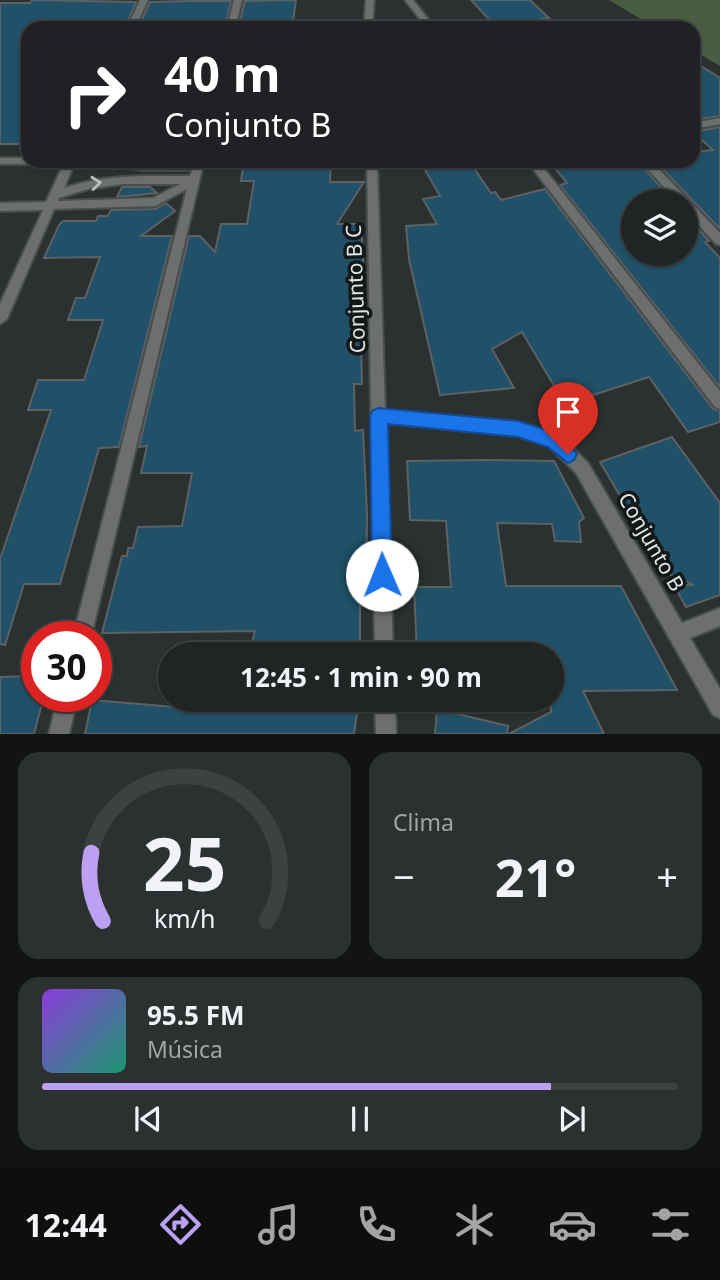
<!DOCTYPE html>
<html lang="pt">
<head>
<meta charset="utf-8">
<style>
	body { margin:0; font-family:"Noto Sans",sans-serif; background:#2d3031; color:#f1f3f6; height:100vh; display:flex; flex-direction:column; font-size:26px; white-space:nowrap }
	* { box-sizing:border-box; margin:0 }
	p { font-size:23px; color:#a2a4a6 }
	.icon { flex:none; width:38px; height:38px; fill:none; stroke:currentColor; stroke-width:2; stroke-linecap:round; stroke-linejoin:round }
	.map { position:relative; height:734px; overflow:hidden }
	.drawer { display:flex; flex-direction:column; gap:18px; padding:18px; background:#121414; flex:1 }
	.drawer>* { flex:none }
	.top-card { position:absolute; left:21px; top:21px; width:679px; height:147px; border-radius:21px; box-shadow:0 2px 5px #0004,0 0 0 2px #3d4141; background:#202124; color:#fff; overflow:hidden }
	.tools { position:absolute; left:621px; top:189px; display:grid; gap:14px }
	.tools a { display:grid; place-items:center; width:77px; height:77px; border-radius:50%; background:#202424; box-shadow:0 2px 5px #0004,0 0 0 2px #3d4141; font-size:35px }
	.speed { position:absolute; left:21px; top:621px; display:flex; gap:14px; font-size:35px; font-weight:700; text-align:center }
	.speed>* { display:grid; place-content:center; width:91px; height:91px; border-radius:50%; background:#202424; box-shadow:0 2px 5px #0004,0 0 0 2px #3d4141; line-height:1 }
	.speed .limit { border:10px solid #d22; background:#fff; color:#111 }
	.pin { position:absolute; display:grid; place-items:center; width:60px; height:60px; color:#fff; margin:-72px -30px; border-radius:50% 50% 50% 0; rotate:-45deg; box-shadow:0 0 7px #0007 }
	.pin .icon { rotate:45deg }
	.me { position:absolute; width:77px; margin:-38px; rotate:359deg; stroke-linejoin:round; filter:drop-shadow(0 0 5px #0008) }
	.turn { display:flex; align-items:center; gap:24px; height:147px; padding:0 28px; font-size:32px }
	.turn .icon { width:91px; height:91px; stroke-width:2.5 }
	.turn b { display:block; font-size:49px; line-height:60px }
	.big { font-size:52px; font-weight:700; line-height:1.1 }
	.drawer .tile { flex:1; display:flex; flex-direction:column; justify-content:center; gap:10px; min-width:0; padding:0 24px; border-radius:21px; background:#2d3031 }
	.drawer .dial { align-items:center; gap:0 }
	.dial svg { height:182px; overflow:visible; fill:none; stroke:#3d4141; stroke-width:7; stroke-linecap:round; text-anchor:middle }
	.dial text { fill:#f1f3f6; stroke:none }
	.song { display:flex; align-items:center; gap:21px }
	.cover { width:84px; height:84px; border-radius:10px; background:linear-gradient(135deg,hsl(270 70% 55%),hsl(160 70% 35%)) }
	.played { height:7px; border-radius:4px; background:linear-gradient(90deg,#bca0f2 80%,#3d4141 80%) }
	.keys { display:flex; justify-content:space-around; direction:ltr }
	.heat { display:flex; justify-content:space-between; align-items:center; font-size:38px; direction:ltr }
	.drawer .tiles { flex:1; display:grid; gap:18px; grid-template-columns:1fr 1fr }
	.tile:last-child { grid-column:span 2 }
	.trip { position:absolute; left:158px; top:642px; width:406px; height:70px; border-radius:35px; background:#202424; box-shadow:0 2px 5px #0004,0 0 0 2px #3d4141; font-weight:700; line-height:70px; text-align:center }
	.menu { display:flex; height:112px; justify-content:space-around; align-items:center; background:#0d0e0e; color:#a2a4a6 }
	.menu .icon { width:49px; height:49px }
	.menu .current { color:#bca0f2 }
	.menu b { font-size:32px; color:#f1f3f6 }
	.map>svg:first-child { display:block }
	.green { fill:#4a5d43 }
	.building { fill:#205168; stroke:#5c6164; stroke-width:2 }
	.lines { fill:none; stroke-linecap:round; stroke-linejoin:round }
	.minor-casing { stroke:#484d4d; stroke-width:4 }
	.tertiary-casing { stroke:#484d4d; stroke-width:4 }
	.minor { fill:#6d6f6e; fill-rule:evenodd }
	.tertiary { fill:#6d6f6e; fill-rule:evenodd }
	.oneway { stroke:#b8bcbb }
	.route { fill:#1a73e8; stroke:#114b97; stroke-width:2 }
	.labels { text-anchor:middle; stroke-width:7; stroke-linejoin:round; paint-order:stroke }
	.street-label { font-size:21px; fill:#e1e5e5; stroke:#151818 }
</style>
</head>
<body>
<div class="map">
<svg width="720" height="734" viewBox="0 0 720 734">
	<rect width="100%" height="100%" fill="#2b3030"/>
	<!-- green -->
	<path class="green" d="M609,0H720V66L693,50V28H656Z"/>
	<!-- building -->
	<path class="building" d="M32,0L136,2L125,28H28V144H0V3H30Z
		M296,0L292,28H238L245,1Z
		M471,0H530L549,18L496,27Z
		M189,1H231L225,28H138L150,2Z
		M693,61L720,78V116L693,120Z
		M720,127V229L655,161H693V152L713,150L693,132Z
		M244,161H331L330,182H364L337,224H361L363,256V275H359L362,384H354L355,431L363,430L367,513L366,603L360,604V654H249L255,631L102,633L122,556H127L128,548H133L138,527L182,526L192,473H141L147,446L139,447L189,236H200L215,252L221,224H247L254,181H241Z
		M469,161L491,193L495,192L501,200L545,189L713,409L720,411V422L688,432L649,377L565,404L522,332L492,349L514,388L440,395L409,259L406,226L437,224L423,199L440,196L425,170Z
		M549,161H637L674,201H634V254H686V215L709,241L705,242L720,258V387L560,185L567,183Z
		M122,187H150L157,193L117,197Z
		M166,203L175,211L141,236H172L119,447L99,448L60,584H24L5,645L0,644V559L51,410H28L38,380H84L103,320H68L76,298H85L100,257L44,258L59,225L63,221H96L98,216H108L111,210L155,209Z
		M672,437L720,503V595L686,607L674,585H694L666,573L600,462Z
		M486,460L554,461L584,518L579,522L581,542L555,541L552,524L497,523L506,586H621L677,690L583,691L604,734H509L551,712V654H417L414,587H451L446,521L410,520L407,461Z
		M37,676V696H44L34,734H0V677Z
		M92,700L235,712L238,700H359L354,734H85Z
		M437,709L508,726L507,734H435Z"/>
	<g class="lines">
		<defs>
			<path id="minor" d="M140,0H148L135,28H127Z
				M366,0H374L372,28H364Z
				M405,0H413L435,28H427Z
				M720,118V124L693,129V123Z
				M0,158H28V161H33L28,164H0Z
				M65,161L144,164L204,161L91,637H73L187,189L155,206L54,209L7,319L0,324V304L43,210L0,211V203L46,202ZM75,162L144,170H192L190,176C148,176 104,174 64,188ZM122,184H180L153,198L58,201L59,198L88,189Z
				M367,161H377L385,410L518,422L559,435L588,463L682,623L720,608V626L690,638L720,689V718L713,715L576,473L549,446L518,436L386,423L393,654H375Z
				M640,161H651L720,233V245L716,244L686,211V201H677Z
				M58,696H78L69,734H49Z
				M375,700H395L396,734H376Z"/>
			<path id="tertiary" d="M234,0H242L235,28H227Z
				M527,161H538L720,391V409L715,407Z"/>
		</defs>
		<!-- minor casing -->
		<use href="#minor" class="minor-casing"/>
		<!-- tertiary casing -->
		<use href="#tertiary" class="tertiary-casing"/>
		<!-- minor -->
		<use href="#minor" class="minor"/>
		<!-- tertiary -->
		<use href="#tertiary" class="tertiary"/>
	</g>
	<!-- one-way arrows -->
	<defs><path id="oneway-chevron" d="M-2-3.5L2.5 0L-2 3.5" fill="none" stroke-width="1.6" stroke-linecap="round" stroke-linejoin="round" transform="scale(1.75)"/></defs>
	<use class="oneway" href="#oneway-chevron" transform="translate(96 183) rotate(-6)"/>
	<!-- route -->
	<path class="route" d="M379,408L518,421L560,434L577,454L574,460L568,463L548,447L518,437L388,424L392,575L389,582L382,585L375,582L372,575L370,416L373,410Z"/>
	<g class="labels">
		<!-- street labels -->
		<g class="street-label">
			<text transform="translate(356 289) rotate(-92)" y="7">Conjunto B C</text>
			<text transform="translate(651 542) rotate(60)" y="7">Conjunto B</text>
		</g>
	</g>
</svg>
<div class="tools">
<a><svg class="icon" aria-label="layers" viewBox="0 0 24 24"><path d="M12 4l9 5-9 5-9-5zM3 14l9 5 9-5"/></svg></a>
</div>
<div class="speed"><div class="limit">30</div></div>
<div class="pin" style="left:568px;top:454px;background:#d93025"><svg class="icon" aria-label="arrive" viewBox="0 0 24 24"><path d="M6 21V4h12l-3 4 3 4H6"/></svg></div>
<svg class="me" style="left:382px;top:575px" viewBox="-20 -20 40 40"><circle r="19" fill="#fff"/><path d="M0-13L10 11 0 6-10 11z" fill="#1a73e8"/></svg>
<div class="trip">12:45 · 1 min · 90 m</div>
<div class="top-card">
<div class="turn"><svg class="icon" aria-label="right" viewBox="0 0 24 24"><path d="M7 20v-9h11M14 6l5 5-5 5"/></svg><div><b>40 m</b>Conjunto B</div></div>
</div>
</div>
<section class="drawer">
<div class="tiles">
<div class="tile dial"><svg viewBox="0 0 100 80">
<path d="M14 69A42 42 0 1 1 86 69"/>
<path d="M14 69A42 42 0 0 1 9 39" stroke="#bca0f2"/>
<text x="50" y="56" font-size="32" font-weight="700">25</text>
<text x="50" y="72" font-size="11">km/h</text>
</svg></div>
<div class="tile"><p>Clima</p>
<div class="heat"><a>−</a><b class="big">21°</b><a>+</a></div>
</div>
<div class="tile">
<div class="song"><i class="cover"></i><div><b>95.5 FM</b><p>Música</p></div></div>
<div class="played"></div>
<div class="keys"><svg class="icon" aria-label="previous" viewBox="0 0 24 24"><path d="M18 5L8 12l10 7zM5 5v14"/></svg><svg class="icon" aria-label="pause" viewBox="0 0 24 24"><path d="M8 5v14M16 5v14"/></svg><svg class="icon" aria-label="next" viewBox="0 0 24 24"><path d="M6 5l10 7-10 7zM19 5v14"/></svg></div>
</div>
</div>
</section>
<nav class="menu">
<b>12:44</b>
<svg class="icon current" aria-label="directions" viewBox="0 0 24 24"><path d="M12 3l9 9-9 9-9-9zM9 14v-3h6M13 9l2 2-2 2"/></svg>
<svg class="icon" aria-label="music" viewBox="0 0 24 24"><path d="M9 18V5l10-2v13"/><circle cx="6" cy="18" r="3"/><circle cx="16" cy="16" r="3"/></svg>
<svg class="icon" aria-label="phone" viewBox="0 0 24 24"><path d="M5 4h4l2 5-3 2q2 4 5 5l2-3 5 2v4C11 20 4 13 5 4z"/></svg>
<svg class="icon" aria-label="climate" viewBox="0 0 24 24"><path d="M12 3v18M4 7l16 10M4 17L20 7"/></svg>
<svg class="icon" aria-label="car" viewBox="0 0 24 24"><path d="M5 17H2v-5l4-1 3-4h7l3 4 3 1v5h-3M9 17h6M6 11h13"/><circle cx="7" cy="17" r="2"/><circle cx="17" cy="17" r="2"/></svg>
<svg class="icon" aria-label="filters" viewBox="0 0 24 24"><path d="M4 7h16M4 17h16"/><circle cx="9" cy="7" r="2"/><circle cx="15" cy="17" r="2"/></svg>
</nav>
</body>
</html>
